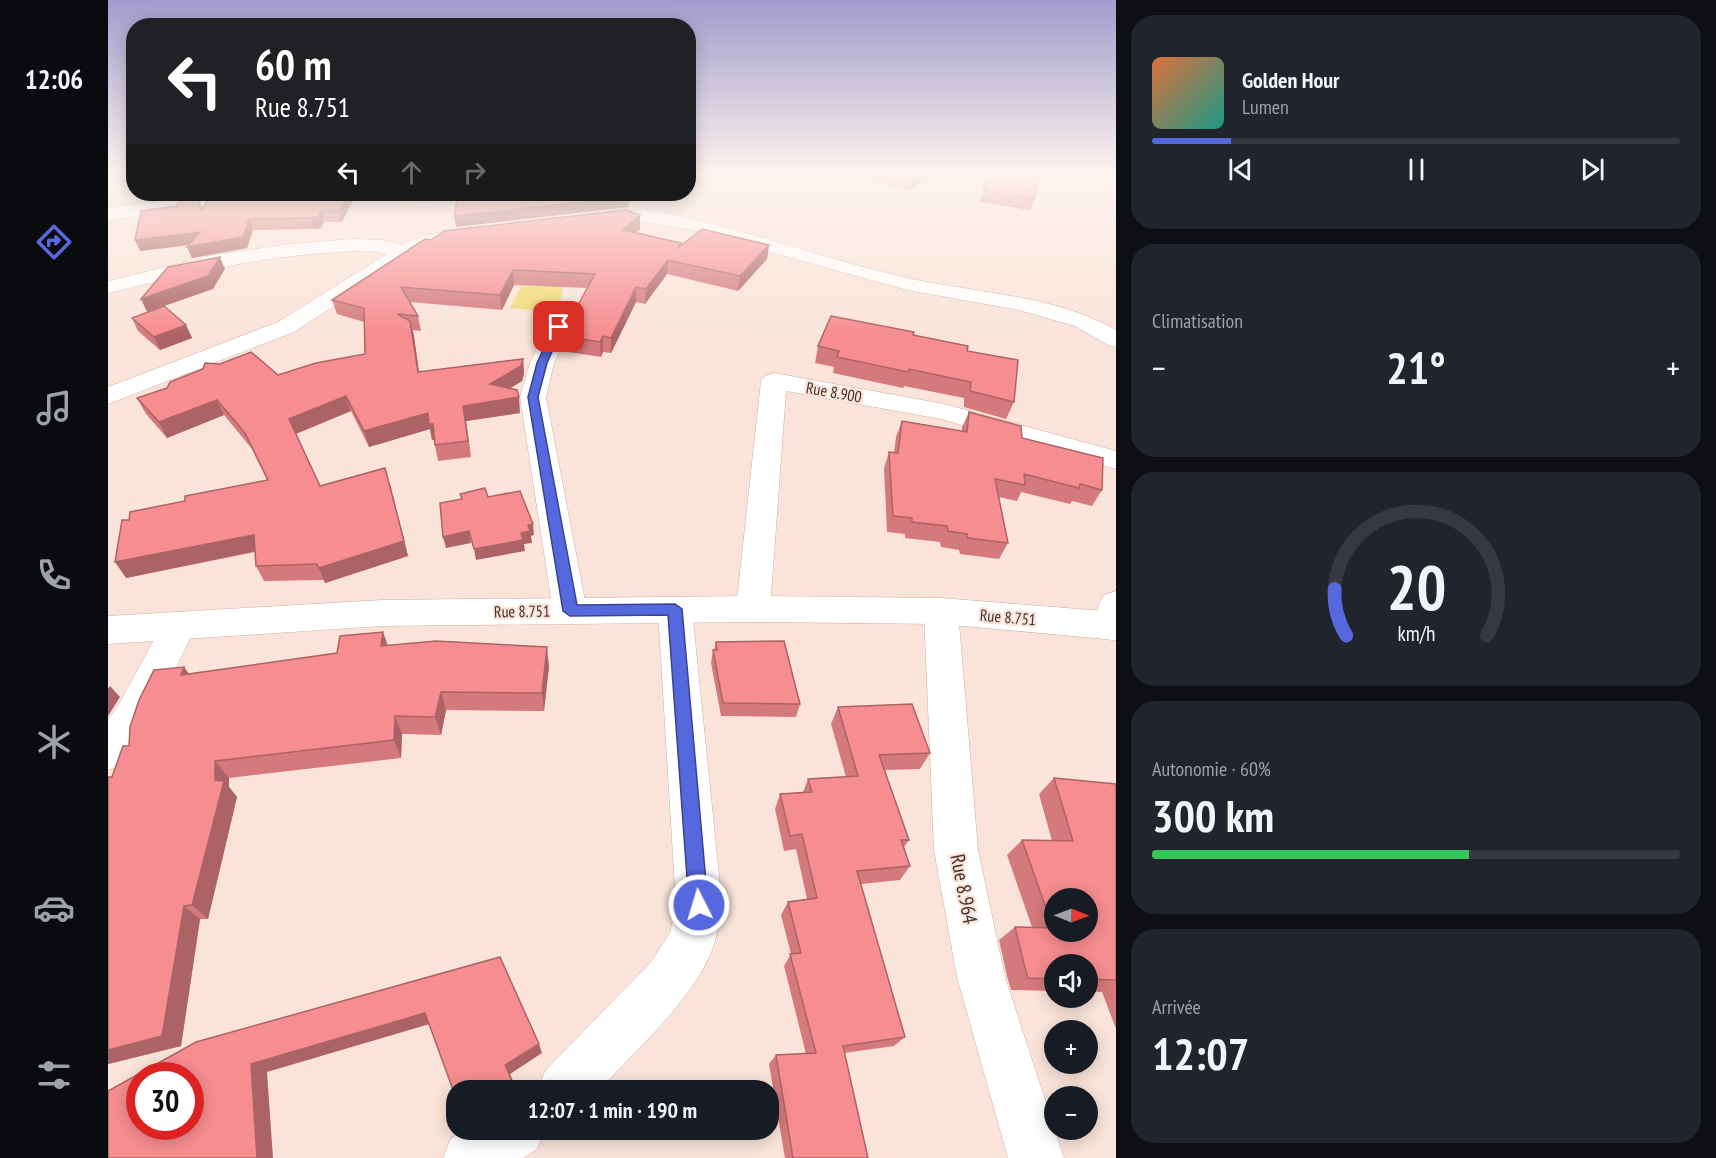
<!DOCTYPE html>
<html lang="fr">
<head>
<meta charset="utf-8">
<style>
	body { margin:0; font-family:"PT Sans Narrow",sans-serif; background:#20242c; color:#f1f3f6; height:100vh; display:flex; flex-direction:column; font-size:22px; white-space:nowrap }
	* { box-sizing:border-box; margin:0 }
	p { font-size:20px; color:#9ea1a6 }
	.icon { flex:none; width:33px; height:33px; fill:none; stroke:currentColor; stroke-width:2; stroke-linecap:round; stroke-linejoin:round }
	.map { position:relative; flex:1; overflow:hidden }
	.sheet { display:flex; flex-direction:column; gap:15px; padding:15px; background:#0d0f14; width:600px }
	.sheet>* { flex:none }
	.banner { position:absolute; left:18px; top:18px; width:570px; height:183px; border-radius:24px; box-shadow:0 3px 15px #0003; background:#202124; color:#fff; overflow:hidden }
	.needle { width:39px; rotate:91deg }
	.controls { position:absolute; left:936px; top:888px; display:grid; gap:12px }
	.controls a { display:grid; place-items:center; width:54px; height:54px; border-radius:50%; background:#171b24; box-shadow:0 3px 15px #0003; font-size:30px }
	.speed { position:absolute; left:18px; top:1062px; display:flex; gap:12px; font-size:30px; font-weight:700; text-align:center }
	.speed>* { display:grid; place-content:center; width:78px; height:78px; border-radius:50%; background:#171b24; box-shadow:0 3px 15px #0003; line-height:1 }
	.speed .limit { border:9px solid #d22; background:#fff; color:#111 }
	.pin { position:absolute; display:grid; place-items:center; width:51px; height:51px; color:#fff; margin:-26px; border-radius:12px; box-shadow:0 3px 9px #0006 }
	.me { position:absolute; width:66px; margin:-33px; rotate:355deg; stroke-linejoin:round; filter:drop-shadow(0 0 4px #0008) }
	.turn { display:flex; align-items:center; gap:21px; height:126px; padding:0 30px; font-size:27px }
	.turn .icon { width:78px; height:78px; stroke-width:2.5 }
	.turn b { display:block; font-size:42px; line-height:51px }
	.lanes { display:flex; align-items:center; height:57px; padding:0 30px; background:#0003; justify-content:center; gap:30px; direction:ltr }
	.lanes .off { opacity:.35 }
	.big { font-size:45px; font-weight:700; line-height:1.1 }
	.sheet .widget { flex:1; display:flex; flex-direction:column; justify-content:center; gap:9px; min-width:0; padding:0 21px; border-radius:24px; background:#20242c }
	.sheet .dial { align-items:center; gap:0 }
	.dial svg { height:156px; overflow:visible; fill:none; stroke:#363941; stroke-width:7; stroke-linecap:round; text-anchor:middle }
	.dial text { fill:#f1f3f6; stroke:none }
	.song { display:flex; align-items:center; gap:18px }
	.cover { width:72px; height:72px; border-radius:9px; background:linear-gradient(135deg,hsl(20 70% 55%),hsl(170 70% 35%)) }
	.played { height:6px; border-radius:3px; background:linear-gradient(90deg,#5668de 15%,#363941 15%) }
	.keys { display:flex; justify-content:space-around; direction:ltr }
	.heat { display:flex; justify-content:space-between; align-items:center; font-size:33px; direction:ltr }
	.charge { height:9px; border-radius:4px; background:linear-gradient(90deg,#34c759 60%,#363941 0) }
	.trip { position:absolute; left:338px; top:1080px; width:333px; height:60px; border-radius:24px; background:#171b24; box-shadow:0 3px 15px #0003; font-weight:700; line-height:60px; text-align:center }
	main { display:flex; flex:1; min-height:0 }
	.tabs { display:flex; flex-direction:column; width:108px; justify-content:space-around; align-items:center; background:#090b0e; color:#9ea1a6 }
	.tabs .icon { width:42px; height:42px }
	.tabs .selected { color:#5668de }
	.tabs b { font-size:27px; color:#f1f3f6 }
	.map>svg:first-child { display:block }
	.green { fill:#f0db74 }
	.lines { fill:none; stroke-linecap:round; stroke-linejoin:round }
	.street-casing { stroke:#d1ae9f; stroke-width:1 }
	.secondary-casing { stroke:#d1ae9f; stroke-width:1 }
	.street { fill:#fff; fill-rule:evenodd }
	.secondary { fill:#fff; fill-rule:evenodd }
	.wall { fill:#d4797c }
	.shaded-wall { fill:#ac6365 }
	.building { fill:#f68d90; stroke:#ac6365; stroke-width:1.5; fill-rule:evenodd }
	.route { fill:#5668de; stroke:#384490; stroke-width:1.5 }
	.labels { text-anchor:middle; stroke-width:4.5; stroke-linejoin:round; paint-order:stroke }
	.street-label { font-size:16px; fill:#41332c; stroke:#fae4da }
	.near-street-label { font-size:20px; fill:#41332c; stroke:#fae4da }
</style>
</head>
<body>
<main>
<nav class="tabs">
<b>12:06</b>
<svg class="icon selected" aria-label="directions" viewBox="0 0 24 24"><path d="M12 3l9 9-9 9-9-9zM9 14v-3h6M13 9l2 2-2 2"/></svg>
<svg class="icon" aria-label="music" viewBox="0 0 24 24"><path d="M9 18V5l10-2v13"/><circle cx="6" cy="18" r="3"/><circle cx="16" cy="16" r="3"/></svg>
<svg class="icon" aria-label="phone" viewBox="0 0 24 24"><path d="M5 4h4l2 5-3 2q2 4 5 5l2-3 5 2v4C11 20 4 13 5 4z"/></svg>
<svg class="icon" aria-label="climate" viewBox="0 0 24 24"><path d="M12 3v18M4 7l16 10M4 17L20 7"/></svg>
<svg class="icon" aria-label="car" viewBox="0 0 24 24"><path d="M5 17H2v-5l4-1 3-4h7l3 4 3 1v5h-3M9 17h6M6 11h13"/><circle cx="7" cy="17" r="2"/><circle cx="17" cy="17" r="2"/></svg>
<svg class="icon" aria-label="filters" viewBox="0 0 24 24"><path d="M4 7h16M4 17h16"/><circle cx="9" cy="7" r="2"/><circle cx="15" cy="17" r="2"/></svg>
</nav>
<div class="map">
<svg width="1008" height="1158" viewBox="0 0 1008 1158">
	<rect width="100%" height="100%" fill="#fae4da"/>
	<!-- green -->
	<path class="green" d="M413,286H456L449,312L402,308Z"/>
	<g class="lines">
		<defs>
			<path id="street" d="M102,194L156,195L153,199L0,220V208Z
				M189,194H329L331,196L328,200L322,201L198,199L192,198Z
				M513,211H544L579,217C653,236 726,261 800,278C870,294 945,294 1008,330V347L1000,345L967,326L911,310L799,290L576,228L534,222L489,225L482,223L480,219L482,215Z
				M369,226L376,228L379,232L376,236L329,244L303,256L186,332L0,404V387L170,322L279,254C259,248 236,252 216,253C140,259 73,275 0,293V281L106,255L182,244L245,239L274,240L294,245L317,235Z
				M451,320L459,322L463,327L446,363L438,397L479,611L474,620L462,624L450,620L445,611L412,397L422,363L439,327L443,322Z
				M666,373L836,404L1008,451V469L833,419L678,391L662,609L657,618L645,622L633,618L628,609L653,381L657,376Z
				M1008,591V638L1003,640L991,636L986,626L991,604L996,595Z
				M567,597L579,601L584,610L614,905C611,917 610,930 607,941C592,994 528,1050 491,1090H430L437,1071L543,962L562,933L568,905L550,610L555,601Z
				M833,598L845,602L850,611L870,850L897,977L956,1158H900L849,977L826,850L816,611L821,602Z
				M71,612L83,616L88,626L40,726L14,765L0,770V720L12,702L59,616Z
				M359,1130H437L429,1149L415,1158H335L343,1138Z"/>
			<path id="secondary" d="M645,596L833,598L1008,612V640L833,624L645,622L274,626L0,644V616L274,600Z"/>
		</defs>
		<!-- street casing -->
		<use href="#street" class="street-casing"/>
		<!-- secondary casing -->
		<use href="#secondary" class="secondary-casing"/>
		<!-- street -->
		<use href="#street" class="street"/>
		<!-- secondary -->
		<use href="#secondary" class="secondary"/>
	</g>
	<!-- wall -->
	<path class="wall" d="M760,173H822L804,190L758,179Z
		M879,173H930L927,198L922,210L872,202Z
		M112,194H242L244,202L234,222H216L213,228L206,229L145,230L139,248L84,258L81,245L32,251L94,208Z
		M532,215V229L528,232L573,243V245H661L659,259L630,291L559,274L537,304L528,302L503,353L495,352L493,357L454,351L453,336L479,288L406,285L394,310L302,302L310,316L313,331L305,330L311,372L415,359L416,374L414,381L402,388L412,413L358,421L363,457L330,461L326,440H324L322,429L261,447L243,411L188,434L212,486L282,484L300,556L217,583L216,580L156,581L148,566L147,552L18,578L21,520L77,501L159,480L144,449L116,415L59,438L38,414L29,398L170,375L257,354L256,322L229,314L224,300L323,240Z
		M24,318L78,325L84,338L52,350L30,331Z
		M805,335L859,351L906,402L898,419L856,407V398L796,386L795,388L725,373L726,367L707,363L710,346Z
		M861,412L914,438L994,490L984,506L964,501L962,504L913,492L909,501L891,497L900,543L891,559L852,554L851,550L833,547L832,542L797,538V534L779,532L776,468L781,452L786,453L788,437L794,421L854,431V427Z
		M608,642L692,704L688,717L613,716L603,663L605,650H606Z
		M280,646L441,666L436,711L338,710L333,735L294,734L293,758L121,778V787L129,797L100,919H92L73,1046L0,1064V777H4L21,746L76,667L81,674Z
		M730,707L822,753L812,769L777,770L801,840L796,847L802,866L792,880L753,884L797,1037L786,1046L736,1053L760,1158H677L661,1064L668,1055L698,1054L676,966L683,954L673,915L680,902L699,899L688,849L676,851L667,809L672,794L695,792L700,779L738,777L723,724Z
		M946,778L1008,784V1029L994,992L980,991V964H946V991L903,990L899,976L891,940L907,927H924L899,855L914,840L944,841L931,794Z"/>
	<!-- shaded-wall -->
	<path class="shaded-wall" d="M813,173H822L804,190L807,178Z
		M241,194H242L244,202L234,222L231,211Z
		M523,194L520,207L348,227L346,216Z
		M213,211L216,222L213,228L206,229L203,218Z
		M532,215V229L515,243V230Z
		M141,219L145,230L139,248L84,258L79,247Z
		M92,232L97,243L32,251L27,240Z
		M661,245L659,259L630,291L632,276Z
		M112,257L117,269L105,289L39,312L33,299Z
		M560,260L559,274L537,304L538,289Z
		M405,270L406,285L394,310L392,295Z
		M528,287V302L503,353V338Z
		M302,321L306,336L313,387L310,372Z
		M78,325L84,338L52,350L46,337Z
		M495,336V352L493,357L492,342Z
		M415,359L416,374L414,381L384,399L382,384Z
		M238,396L243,411L187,434L181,419Z
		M411,397L412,413L358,421L363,457L355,406Z
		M109,400L116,415L59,438L51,422Z
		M320,413L325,424L328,439L324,440L322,429L261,447L256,431Z
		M282,484L300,556L217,583L211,568Z
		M425,524L426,535L423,536L424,543L416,544L417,551L368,560L366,549L413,533L420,525Z
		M361,531L363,543L338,548L335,537Z
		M146,535L153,550L18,578L7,562Z
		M275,632L282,651L273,646Z
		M439,647L441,666L436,711L434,693Z
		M76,667L89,686L73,675Z
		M2,686L12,697L0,716V689Z
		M333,692L338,710L333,735L327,717Z
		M287,716L294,734L293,758L286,740Z
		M107,761L121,778V787L129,797L100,919L84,905L107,780Z
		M76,906L92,919L73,1046L0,1064V1050Z
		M317,1013L325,1023L159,1072L165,1158H149L143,1064Z
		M431,1044L434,1053L402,1074L408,1089L406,1090H388L397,1065Z"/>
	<!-- building -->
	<path class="building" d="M782,173H813L807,178Z
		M880,173H930L927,198L876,191Z
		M112,194H241L231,211H213L210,217L203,218L141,219L135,237L79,247L92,232L27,240L33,211L69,206L71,200L90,197L93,210L104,195Z
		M350,194H521L520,197L346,216Z
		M518,210L532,215L515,230L573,243L570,248L594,229L661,245L632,276L560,260L538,289L528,287L503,338L495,336L492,342L453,336L487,274L405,270L392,295L293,287L310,316L289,314L302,321L310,372L415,359L413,366L382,384L409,390L411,397L355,406L360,441L327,445L325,424H321L320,413L256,431L238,396L181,419L212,486L277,468L296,541L211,568L209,564L148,566L146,535L7,562L14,520H21L22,512L77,501V496L160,480L137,433L109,400L51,422L29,398L59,388L62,382L95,369L97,363L112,364L143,352L170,375L208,363L257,354L256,308L224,300L317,239L323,240L336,231Z
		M112,257L100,276L33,299L60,267Z
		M56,306L78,325L46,337L24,318Z
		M723,316L806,332L805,335L860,346L859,351L910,360L906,402L862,391L863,382L801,369L800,372L729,357L731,351L710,346Z
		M861,412L913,426L914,438L995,458L994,490L972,484L971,488L916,474L917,485L887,479L900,543L860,538L859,534L840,531L839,526L804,522V518L785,516L781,452L790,453L794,421L859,432Z
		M377,488L380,497L412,491L425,524L420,525L422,531L413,533L415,540L366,549L361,531L335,537L332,503L354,499L352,494Z
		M275,632L273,646L328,641L439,647L434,693L333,692L327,717L287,716L286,740L107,761V780L116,781L84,905L76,906L54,1036L0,1050V777H4L15,746H21L22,727L31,700L46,670L76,667L73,675L229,653L232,636Z
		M676,641L692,704L615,703L605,650H609L608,642Z
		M804,704L822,753L771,755L801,840H793L802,866L749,871L797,1037L735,1046L760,1158H685L668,1055L708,1053L682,954L693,953L680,902L709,898L694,834L682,836L672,794L704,792L700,779L750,776L730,707Z
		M946,778L1008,784V980L980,979V964H946V979L920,978L916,964L907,927L945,928L914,840L965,841ZM946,898H980V932H946Z
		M392,957L431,1044L397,1065L404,1081L388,1090H348V1098L317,1013L143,1064L149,1158H0V1091L88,1042ZM32,1076H82V1126H32Z"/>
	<!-- sky -->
	<linearGradient id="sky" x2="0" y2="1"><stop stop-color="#a19ccc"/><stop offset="0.52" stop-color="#fdf3ee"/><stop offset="1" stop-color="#fdf3ee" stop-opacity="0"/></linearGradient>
	<rect width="1008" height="335" fill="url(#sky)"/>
	<!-- route -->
	<path class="route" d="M451,324L455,327L439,363L430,397L469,605L567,604L574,609L600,905L597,912L591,914L584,912L581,905L560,615L462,616L455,611L420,397L429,363L446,327Z"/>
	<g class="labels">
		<!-- street labels -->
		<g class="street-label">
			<text transform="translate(726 392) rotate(10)" y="6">Rue 8.900</text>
			<text transform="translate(414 611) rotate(-1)" y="6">Rue 8.751</text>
			<text transform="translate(900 617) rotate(5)" y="6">Rue 8.751</text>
		</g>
		<!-- near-street labels -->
		<g class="near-street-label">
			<text transform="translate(856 889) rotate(79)" y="7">Rue 8.964</text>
		</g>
	</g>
</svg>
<div class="controls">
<a><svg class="needle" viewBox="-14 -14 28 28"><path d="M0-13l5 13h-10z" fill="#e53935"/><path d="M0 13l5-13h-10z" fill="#9ea1a6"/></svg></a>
<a><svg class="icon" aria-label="sound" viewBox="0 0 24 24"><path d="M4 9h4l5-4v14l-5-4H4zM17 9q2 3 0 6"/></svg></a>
<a>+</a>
<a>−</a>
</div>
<div class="speed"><div class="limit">30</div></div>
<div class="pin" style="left:451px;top:327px;background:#d93025"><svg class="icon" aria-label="arrive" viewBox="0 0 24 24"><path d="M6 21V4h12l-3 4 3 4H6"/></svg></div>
<svg class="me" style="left:591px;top:905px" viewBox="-20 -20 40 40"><circle r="17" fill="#5668de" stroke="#fff" stroke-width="3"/><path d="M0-11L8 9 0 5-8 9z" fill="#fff"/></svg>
<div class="trip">12:07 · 1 min · 190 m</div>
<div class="banner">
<div class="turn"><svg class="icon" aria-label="left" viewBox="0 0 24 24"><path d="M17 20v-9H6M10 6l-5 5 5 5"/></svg><div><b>60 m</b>Rue 8.751</div></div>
<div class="lanes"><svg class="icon" aria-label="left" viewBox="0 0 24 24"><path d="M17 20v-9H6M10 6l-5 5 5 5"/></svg><svg class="icon off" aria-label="ahead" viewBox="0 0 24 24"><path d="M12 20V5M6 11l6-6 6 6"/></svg><svg class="icon off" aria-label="right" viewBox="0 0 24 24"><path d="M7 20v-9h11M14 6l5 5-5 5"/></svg></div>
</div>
</div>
<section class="sheet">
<div class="widget">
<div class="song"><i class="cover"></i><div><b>Golden Hour</b><p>Lumen</p></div></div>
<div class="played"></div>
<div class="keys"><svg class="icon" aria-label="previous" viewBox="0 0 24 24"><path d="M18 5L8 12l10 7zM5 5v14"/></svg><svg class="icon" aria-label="pause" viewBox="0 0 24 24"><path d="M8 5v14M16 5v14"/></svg><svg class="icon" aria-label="next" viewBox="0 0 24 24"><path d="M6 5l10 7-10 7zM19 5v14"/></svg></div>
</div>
<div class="widget"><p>Climatisation</p>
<div class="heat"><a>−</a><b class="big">21°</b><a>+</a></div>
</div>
<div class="widget dial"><svg viewBox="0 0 100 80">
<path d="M14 69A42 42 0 1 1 86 69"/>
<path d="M14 69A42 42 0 0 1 8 45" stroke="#5668de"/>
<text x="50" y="56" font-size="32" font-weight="700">20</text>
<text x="50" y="72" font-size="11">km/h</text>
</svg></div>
<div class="widget"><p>Autonomie · 60%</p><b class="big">300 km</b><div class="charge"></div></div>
<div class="widget"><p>Arrivée</p><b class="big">12:07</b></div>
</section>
</main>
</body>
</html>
